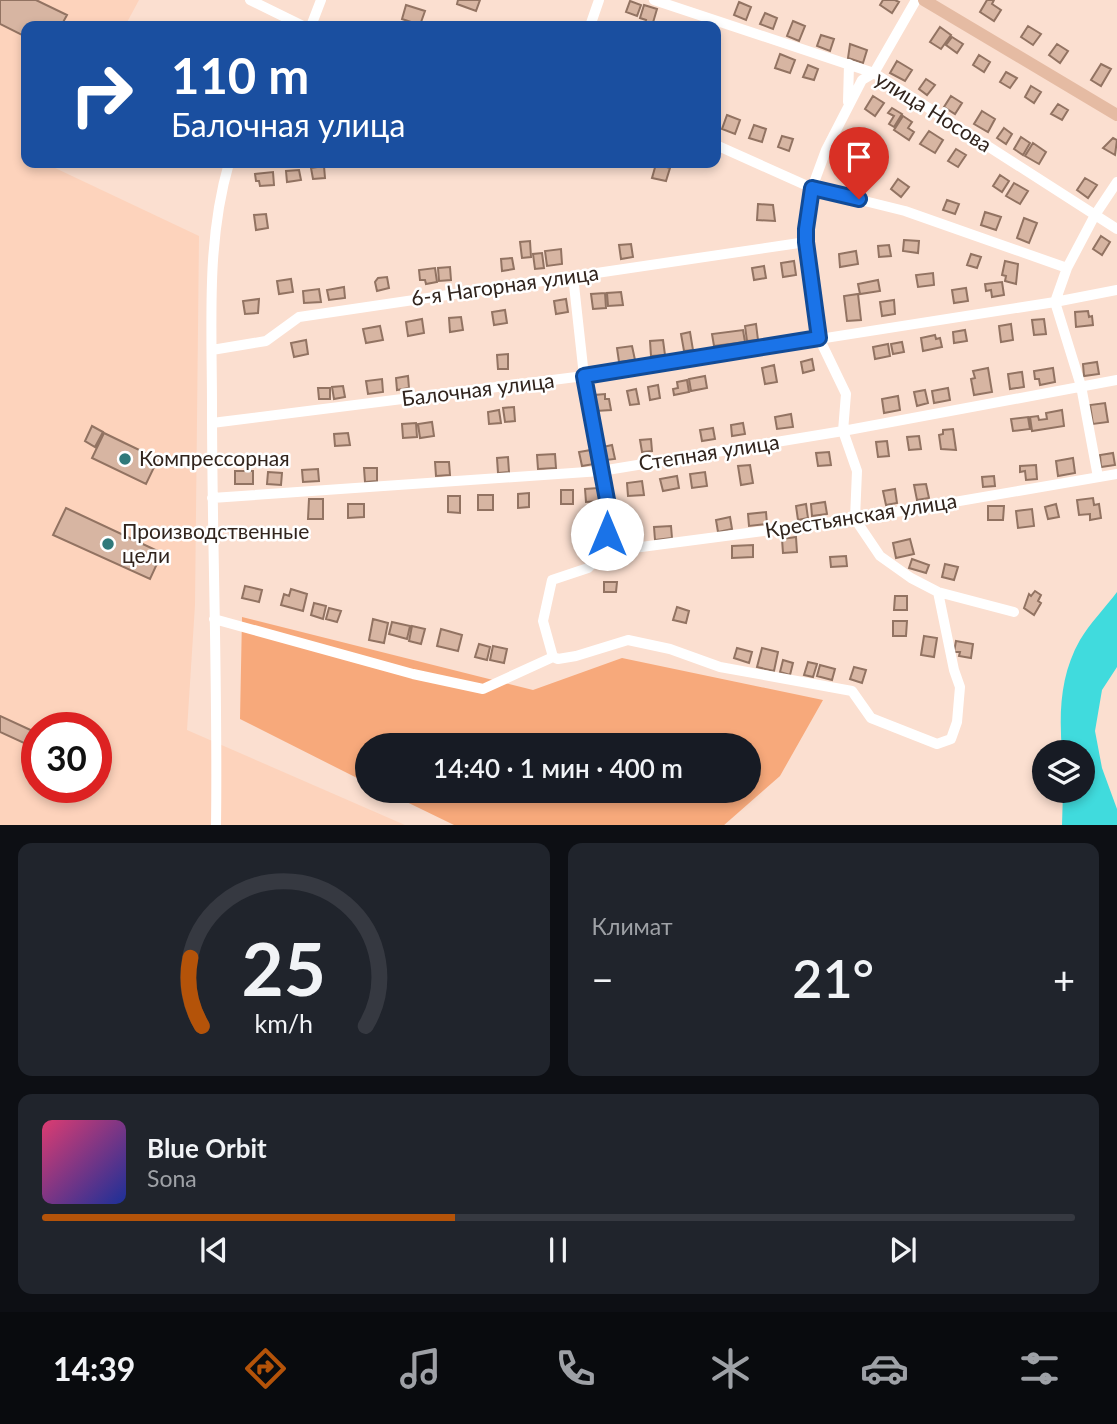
<!DOCTYPE html>
<html lang="ru">
<head>
<meta charset="utf-8">
<style>
	body { margin:0; font-family:Lato,sans-serif; background:#20242c; color:#f1f3f6; height:100vh; display:flex; flex-direction:column; font-size:26px; white-space:nowrap }
	* { box-sizing:border-box; margin:0 }
	p { font-size:23px; color:#9ea1a6 }
	.icon { flex:none; width:38px; height:38px; fill:none; stroke:currentColor; stroke-width:2; stroke-linecap:round; stroke-linejoin:round }
	.map { position:relative; height:825px; overflow:hidden }
	.drawer { display:flex; flex-direction:column; gap:18px; padding:18px; background:#0d0f14; flex:1 }
	.drawer>* { flex:none }
	.guide { position:absolute; left:21px; top:21px; width:700px; height:147px; border-radius:14px; box-shadow:0 4px 10px #0003; background:#1a4fa0; color:#fff; overflow:hidden }
	.fabs { position:absolute; left:1032px; top:740px; display:grid; gap:14px }
	.fabs a { display:grid; place-items:center; width:63px; height:63px; border-radius:50%; background:#171b24; box-shadow:0 4px 10px #0003; font-size:35px }
	.speed { position:absolute; left:21px; top:712px; display:flex; gap:14px; font-size:35px; font-weight:700; text-align:center }
	.speed>* { display:grid; place-content:center; width:91px; height:91px; border-radius:50%; background:#171b24; box-shadow:0 4px 10px #0003; line-height:1 }
	.speed .limit { border:10px solid #d22; background:#fff; color:#111 }
	.pin { position:absolute; display:grid; place-items:center; width:60px; height:60px; color:#fff; margin:-72px -30px; border-radius:50% 50% 50% 0; rotate:-45deg; box-shadow:0 0 7px #0007 }
	.pin .icon { rotate:45deg }
	.me { position:absolute; width:77px; margin:-38px; rotate:0deg; stroke-linejoin:round; filter:drop-shadow(0 0 5px #0008) }
	.turn { display:flex; align-items:center; gap:24px; height:147px; padding:0 35px; font-size:32px }
	.turn .icon { width:91px; height:91px; stroke-width:2.5 }
	.turn b { display:block; font-size:49px; line-height:60px }
	.big { font-size:52px; font-weight:600; line-height:1.1 }
	.drawer .tile { flex:1; display:flex; flex-direction:column; justify-content:center; gap:10px; min-width:0; padding:0 24px; border-radius:14px; background:#20242c }
	.drawer .dial { align-items:center; gap:0 }
	.dial svg { height:182px; overflow:visible; fill:none; stroke:#363941; stroke-width:7; stroke-linecap:round; text-anchor:middle }
	.dial text { fill:#f1f3f6; stroke:none }
	.song { display:flex; align-items:center; gap:21px }
	.cover { width:84px; height:84px; border-radius:10px; background:linear-gradient(135deg,hsl(340 70% 55%),hsl(230 70% 35%)) }
	.played { height:7px; border-radius:4px; background:linear-gradient(90deg,#b45309 40%,#363941 40%) }
	.keys { display:flex; justify-content:space-around; direction:ltr }
	.heat { display:flex; justify-content:space-between; align-items:center; font-size:38px; direction:ltr }
	.drawer .tiles { flex:1; display:grid; gap:18px; grid-template-columns:1fr 1fr }
	.tile:last-child { grid-column:span 2 }
	.trip { position:absolute; left:355px; top:733px; width:406px; height:70px; border-radius:35px; background:#171b24; box-shadow:0 4px 10px #0003; font-weight:600; line-height:70px; text-align:center }
	.tab-bar { display:flex; height:112px; justify-content:space-around; align-items:center; background:#090b0e; color:#9ea1a6 }
	.tab-bar .icon { width:49px; height:49px }
	.tab-bar .selected { color:#b45309 }
	.tab-bar b { font-size:32px; color:#f1f3f6 }
	.map>svg:first-child { display:block }
	.built { fill:#fdd3bc; fill-rule:evenodd }
	.green { fill:#f7a97b }
	.water { fill:#40dbdd }
	.building { fill:#d7b5a2; stroke:#927362; stroke-width:2 }
	.lines { fill:none; stroke-linecap:round; stroke-linejoin:round }
	.minor { stroke:#fff; stroke-width:10 }
	.major { stroke:#e5bba3; stroke-width:12 }
	.route-casing { stroke:#114b97; stroke-width:18 }
	.route { stroke:#1a73e8; stroke-width:12 }
	.poi-dot { fill:#2f797a; stroke:#fff; stroke-width:2.5 }
	.labels { text-anchor:middle; stroke-width:5; stroke-linejoin:round; paint-order:stroke }
	.street-label { font-size:21px; fill:#31241d; stroke:#fff }
	.poi-label { font-size:21px; fill:#31241d; stroke:#fff; text-anchor:start }
</style>
</head>
<body>
<div class="map">
<svg width="1117" height="826" viewBox="0 0 1117 826">
	<rect width="100%" height="100%" fill="#fbdfd0"/>
	<!-- built -->
	<path class="built" d="M0,0H139L125,26H26V163H55L53,167L199,236L195,605L187,730L405,825H0ZM37,728H96V788H37Z"/>
	<!-- green -->
	<path class="green" d="M242,617L533,690L622,658L823,700L780,776L723,826L454,825L384,791H749V746H368L367,783L240,719Z"/>
	<!-- water -->
	<path class="water" d="M1117,592V667L1102,690L1095,731L1102,768L1117,809V825H1062L1063,791H1083V752H1062C1059,713 1060,675 1080,640C1090,623 1105,608 1117,592Z"/>
	<!-- building -->
	<path class="building" d="M0,0H36L67,15L61,26H26V37L0,24Z
		M458,0H480L476,11L457,4Z
		M883,0H895L899,2L892,13L880,5Z
		M987,0H994L992,4L1001,10L994,21L980,12Z
		M630,1L641,5L637,16L626,12Z
		M739,2L751,7L746,20L734,15Z
		M406,5L425,11L420,25L402,19Z
		M644,5L657,9L652,26H644L646,20L640,18Z
		M765,13L777,18L773,29L760,24Z
		M793,21L805,26L799,41L787,36Z
		M1028,26L1041,34L1033,45L1021,37Z
		M940,27L951,35L941,49L930,42Z
		M821,35L834,39L830,51L817,46Z
		M952,37L963,44L957,53L946,45Z
		M850,44L867,50L863,63L848,58Z
		M1057,44L1068,51L1060,63L1049,55Z
		M780,54L795,60L790,73L775,68Z
		M979,55L990,62L984,72L973,65Z
		M897,61L912,70L905,81L890,73Z
		M1101,64L1111,69L1101,86L1091,80Z
		M808,65L818,69L814,80L803,77Z
		M1006,72L1017,78L1010,88L1000,82Z
		M926,79L935,85L927,95L919,89Z
		M1031,86L1041,92L1034,103L1025,97Z
		M873,96L884,103L875,116L865,109Z
		M951,96L962,103L955,114L944,107Z
		M1058,104L1068,110L1062,120L1051,114Z
		M892,108L902,114L894,127L889,124L894,116L888,113Z
		M982,111L995,119L988,132L974,124Z
		M727,115L740,120L735,134L722,129Z
		M903,116L912,122L908,128L914,132L909,140L894,130Z
		M754,125L766,129L762,142L749,138Z
		M1004,128L1012,134L1006,144L997,138Z
		M929,131L943,140L935,153L920,144Z
		M782,136L793,139L789,151L778,147Z
		M1021,137L1030,143L1023,155L1014,149Z
		M1113,138L1117,140L1115,155L1103,148Z
		M844,139L856,146L848,160L836,152Z
		M1033,143L1046,152L1039,164L1025,156Z
		M956,149L966,155L958,167L948,161Z
		M876,153L887,161L873,178L863,171Z
		M656,164L670,168L666,181L652,178Z
		M324,166L325,178L313,179L311,168Z
		M299,170L301,180L287,182L286,171Z
		M273,172L274,185L260,186L259,181H256L255,174Z
		M1000,175L1009,181L1002,192L993,186Z
		M1085,178L1097,185L1088,198L1077,190Z
		M898,179L909,187L901,197L891,189Z
		M1014,183L1028,191L1020,204L1006,196Z
		M947,200L959,204L955,214L943,210Z
		M758,204L773,205L775,221L757,220Z
		M985,212L1001,217L996,230L981,225Z
		M266,214L268,228L256,230L254,215Z
		M1024,218L1037,223L1029,243L1017,238Z
		M1101,236L1110,242L1102,255L1093,249Z
		M904,240L919,241L918,253L903,251Z
		M530,241L531,257L522,258L520,242Z
		M631,244L633,257L621,259L619,245Z
		M889,245L891,256L879,257L878,246Z
		M561,249L562,264L547,266L545,251Z
		M856,251L858,264L840,267L839,254Z
		M542,253L544,268L535,269L533,254Z
		M971,254L981,257L977,268L967,265Z
		M512,258L514,269L502,271L501,259Z
		M794,261L796,275L783,277L781,263Z
		M1005,261L1018,264L1016,284L1005,281L1006,276L1002,275Z
		M764,266L766,278L754,280L752,268Z
		M450,267L451,280L439,281L438,268Z
		M435,268L437,282L426,284L425,280H420L419,270Z
		M933,273L934,285L918,287L916,275Z
		M387,277L389,288L377,291L375,282L378,278Z
		M291,279L293,292L279,294L277,281Z
		M878,280L880,291L860,294L858,284Z
		M1002,282L1004,295L992,297L991,290L986,291L985,284Z
		M344,287L345,298L329,300L327,290Z
		M966,288L968,301L954,303L952,290Z
		M319,289L321,302L304,303L303,291Z
		M621,292L623,305L608,306L607,293Z
		M605,293L606,308L593,309L591,294Z
		M858,294L861,320L847,321L844,296Z
		M259,299L258,313L245,314L243,301Z
		M566,299L568,312L556,314L554,301Z
		M894,300L895,314L882,316L880,302Z
		M505,310L507,323L494,325L492,312Z
		M1088,311L1089,317L1092,316L1093,325L1076,327L1075,312Z
		M461,317L463,330L450,332L449,318Z
		M422,319L424,333L408,336L406,322Z
		M1044,319L1046,334L1034,335L1032,320Z
		M756,324L758,340L747,341L745,326Z
		M1011,324L1013,340L1001,342L999,326Z
		M380,326L383,340L366,343L363,329Z
		M743,330L745,342L714,346L712,334Z
		M965,330L967,341L954,343L953,332Z
		M690,332L693,350L684,351L681,334Z
		M935,335L936,339L940,338L942,347L923,351L921,338Z
		M306,340L308,354L294,357L291,343Z
		M663,340L665,355L651,356L650,341Z
		M902,342L904,352L893,354L891,344Z
		M888,344L890,356L875,359L873,347Z
		M632,346L635,360L619,362L617,348Z
		M508,354V369H498L497,355Z
		M812,359L814,370L803,373L801,362Z
		M1097,362L1099,374L1084,376L1083,364Z
		M774,365L777,382L765,384L762,368Z
		M988,368L992,392L974,395L971,379L975,378L973,371Z
		M1053,368L1055,382L1040,385L1039,379H1035L1034,371Z
		M1022,372L1024,387L1010,389L1008,374Z
		M408,376L409,388L397,390L396,378Z
		M705,376L707,388L691,391L689,379Z
		M382,379L383,392L368,394L366,381Z
		M687,380L689,392L674,395L673,389L678,388L677,382Z
		M658,385L660,398L650,400L648,387Z
		M343,386L345,397L334,399L332,387Z
		M318,388H330V399H319Z
		M948,388L950,400L934,403L932,391Z
		M636,389L639,404L630,405L627,391Z
		M925,390L928,403L917,406L914,392Z
		M605,394V399H609L611,410L596,411L594,395Z
		M898,396L900,410L884,413L882,399Z
		M1105,403L1108,422L1093,424L1090,405Z
		M514,407L515,421L505,422L503,408Z
		M499,410L501,423L489,424L488,412Z
		M1062,410L1064,426L1032,431L1030,417L1038,416L1039,420L1047,419L1046,413Z
		M791,414L793,427L777,429L775,417Z
		M1028,417L1030,429L1013,431L1011,419Z
		M432,422L434,436L420,438L418,424Z
		M416,423L417,437L403,438L402,424Z
		M743,423L745,434L732,436L731,425Z
		M92,426L103,432L95,447L85,441Z
		M713,428L715,439L702,441L700,430Z
		M953,429L956,450L941,449L939,435L943,434V430Z
		M104,433L158,459L146,484L92,458Z
		M348,433L350,445L335,446L334,434Z
		M919,436L921,449L909,450L907,437Z
		M651,439L652,451L642,452L640,440Z
		M887,441L889,456L878,457L876,442Z
		M612,445L615,459L606,460L603,447Z
		M591,450L594,464L582,466L579,452Z
		M829,452L831,465L818,466L816,453Z
		M1113,453L1115,465L1101,467L1100,455Z
		M555,454L556,468L538,469L537,455Z
		M508,457L509,472L498,473L497,458Z
		M1073,458L1075,473L1058,476L1056,461Z
		M435,462H449L450,475L436,476Z
		M750,465L753,483L741,485L738,466Z
		M1036,465L1037,479L1026,480L1025,471L1020,472V466Z
		M364,468H377V481L365,482Z
		M318,469L319,481L303,482L302,470Z
		M235,471H253V484H235Z
		M268,472L282,473L281,485L267,484Z
		M705,472L707,486L692,488L690,474Z
		M677,476L679,488L663,491L660,479Z
		M994,476L995,486L983,487L982,477Z
		M642,481L644,495L628,496L627,483Z
		M926,484L929,498L917,500L914,485Z
		M598,488L600,501L586,502L585,489Z
		M895,489L897,503L886,505L883,491Z
		M561,490H573V504H561Z
		M529,493V507L518,508V494Z
		M478,495H493V510H478Z
		M448,496H460V513L448,512Z
		M1093,498L1094,505L1099,504L1101,518L1090,520V514L1079,515L1077,500Z
		M309,499H323V519H308Z
		M825,502L827,514L812,516L811,504Z
		M348,504H364V517L348,518Z
		M806,504L808,518L798,520L796,506Z
		M1056,504L1059,517L1048,519L1045,507Z
		M988,506H1004L1003,520H988Z
		M66,508L162,553L150,579L53,535Z
		M1032,509L1034,526L1018,528L1016,511Z
		M766,512L767,524L749,526L748,514Z
		M730,517L732,529L718,532L716,520Z
		M671,526L672,538L655,540L654,527Z
		M796,537L797,552L783,553L782,539Z
		M910,539L914,554L896,558L893,543Z
		M753,545V557L732,558V546Z
		M846,556L847,566L831,567L830,557Z
		M912,559L929,565L926,573L909,568Z
		M945,564L958,567L954,580L942,577Z
		M604,582H617L616,592H604Z
		M245,586L262,590L259,602L242,598Z
		M291,589L307,594L303,611L281,605L284,594L289,596Z
		M1035,591L1041,595L1038,601L1041,603L1034,615L1024,608L1029,594L1031,596Z
		M895,596H907V610H894Z
		M314,603L326,606L323,619L311,615Z
		M677,607L689,611L686,623L673,620Z
		M329,608L341,611L337,622L326,619Z
		M373,619L388,623L384,643L369,640Z
		M893,621H907L906,636H893Z
		M392,622L410,626L407,639L389,634Z
		M412,626L425,629L421,644L409,641Z
		M441,629L462,635L458,651L437,646Z
		M924,636L937,638L934,657L921,655Z
		M956,641L973,644L971,658L959,656L960,652H954Z
		M479,644L490,647L487,660L475,657Z
		M493,646L507,649L504,663L490,660Z
		M737,648L752,652L749,663L734,658Z
		M762,648L778,652L774,671L757,667Z
		M783,660L793,663L790,675L780,672Z
		M808,662L817,664L813,677L804,675Z
		M820,665L835,669L832,680L817,676Z
		M854,667L866,670L862,683L850,679Z
		M0,716L37,733V749L0,732Z"/>
	<g class="lines">
		<!-- minor -->
		<path class="minor" d="M250,0L303,26
			M654,0L874,73L1117,229
			M916,0L874,73L862,80L826,150L812,188L806,228V242L819,338L846,394L843,431L857,471L855,519L880,556L911,578L938,592L1014,612
			M311,26L321,0
			M590,26L599,0
			M848,102L849,64
			M716,145L812,188L905,211L1067,268
			M212,350L266,341L299,317L806,242
			M212,423L584,376L1055,302L1117,290
			M1098,477L1081,386L1055,302L1067,268L1095,215L1117,182
			M212,498L601,471L843,431L1117,380
			M603,552L855,519L1117,474
			M214,619L413,674L483,689L553,657
			M553,657L558,659L576,656L628,640L670,649L720,667L852,691L871,718L937,744L951,739L957,722L960,687L954,670L938,592
			M553,657L543,621L552,580L588,568L603,552L610,516L584,376L573,276
			M216,826C218,685 212,546 212,406C212,324 206,242 229,163"/>
		<!-- major -->
		<path class="major" d="M924,0L1117,115"/>
	</g>
	<g class="lines">
		<defs>
			<path id="route" d="M607,534L610,516L584,376L819,338L806,242V229L812,188L859,199"/>
		</defs>
		<!-- route casing -->
		<use href="#route" class="route-casing"/>
		<!-- route -->
		<use href="#route" class="route"/>
	</g>
	<!-- markers -->
	<g class="poi-dot">
		<circle cx="125" cy="459" r="7"/>
		<circle cx="108" cy="544" r="7"/>
	</g>
	<g class="labels">
		<!-- street labels -->
		<g class="street-label">
			<text transform="translate(933 112) rotate(32)" y="7">улица Носова</text>
			<text transform="translate(505 286) rotate(-8)" y="7">6-я Нагорная улица</text>
			<text transform="translate(478 390) rotate(-7)" y="7">Балочная улица</text>
			<text transform="translate(709 453) rotate(-9)" y="7">Степная улица</text>
			<text transform="translate(861 516) rotate(-9)" y="7">Крестьянская улица</text>
		</g>
		<!-- poi labels -->
		<g class="poi-label">
			<text x="139" y="466">Компрессорная</text>
			<text x="122" y="539">Производственные<tspan x="122" dy="24">цели</tspan></text>
		</g>
	</g>
</svg>
<div class="fabs">
<a><svg class="icon" aria-label="layers" viewBox="0 0 24 24"><path d="M12 4l9 5-9 5-9-5zM3 14l9 5 9-5"/></svg></a>
</div>
<div class="speed"><div class="limit">30</div></div>
<div class="pin" style="left:859px;top:199px;background:#d93025"><svg class="icon" aria-label="arrive" viewBox="0 0 24 24"><path d="M6 21V4h12l-3 4 3 4H6"/></svg></div>
<svg class="me" style="left:607px;top:534px" viewBox="-20 -20 40 40"><circle r="19" fill="#fff"/><path d="M0-13L10 11 0 6-10 11z" fill="#1a73e8"/></svg>
<div class="trip">14:40 · 1 мин · 400 m</div>
<div class="guide">
<div class="turn"><svg class="icon" aria-label="right" viewBox="0 0 24 24"><path d="M7 20v-9h11M14 6l5 5-5 5"/></svg><div><b>110 m</b>Балочная улица</div></div>
</div>
</div>
<section class="drawer">
<div class="tiles">
<div class="tile dial"><svg viewBox="0 0 100 80">
<path d="M14 69A42 42 0 1 1 86 69"/>
<path d="M14 69A42 42 0 0 1 9 39" stroke="#b45309"/>
<text x="50" y="56" font-size="32" font-weight="700">25</text>
<text x="50" y="72" font-size="11">km/h</text>
</svg></div>
<div class="tile"><p>Климат</p>
<div class="heat"><a>−</a><b class="big">21°</b><a>+</a></div>
</div>
<div class="tile">
<div class="song"><i class="cover"></i><div><b>Blue Orbit</b><p>Sona</p></div></div>
<div class="played"></div>
<div class="keys"><svg class="icon" aria-label="previous" viewBox="0 0 24 24"><path d="M18 5L8 12l10 7zM5 5v14"/></svg><svg class="icon" aria-label="pause" viewBox="0 0 24 24"><path d="M8 5v14M16 5v14"/></svg><svg class="icon" aria-label="next" viewBox="0 0 24 24"><path d="M6 5l10 7-10 7zM19 5v14"/></svg></div>
</div>
</div>
</section>
<nav class="tab-bar">
<b>14:39</b>
<svg class="icon selected" aria-label="directions" viewBox="0 0 24 24"><path d="M12 3l9 9-9 9-9-9zM9 14v-3h6M13 9l2 2-2 2"/></svg>
<svg class="icon" aria-label="music" viewBox="0 0 24 24"><path d="M9 18V5l10-2v13"/><circle cx="6" cy="18" r="3"/><circle cx="16" cy="16" r="3"/></svg>
<svg class="icon" aria-label="phone" viewBox="0 0 24 24"><path d="M5 4h4l2 5-3 2q2 4 5 5l2-3 5 2v4C11 20 4 13 5 4z"/></svg>
<svg class="icon" aria-label="climate" viewBox="0 0 24 24"><path d="M12 3v18M4 7l16 10M4 17L20 7"/></svg>
<svg class="icon" aria-label="car" viewBox="0 0 24 24"><path d="M5 17H2v-5l4-1 3-4h7l3 4 3 1v5h-3M9 17h6M6 11h13"/><circle cx="7" cy="17" r="2"/><circle cx="17" cy="17" r="2"/></svg>
<svg class="icon" aria-label="filters" viewBox="0 0 24 24"><path d="M4 7h16M4 17h16"/><circle cx="9" cy="7" r="2"/><circle cx="15" cy="17" r="2"/></svg>
</nav>
</body>
</html>
